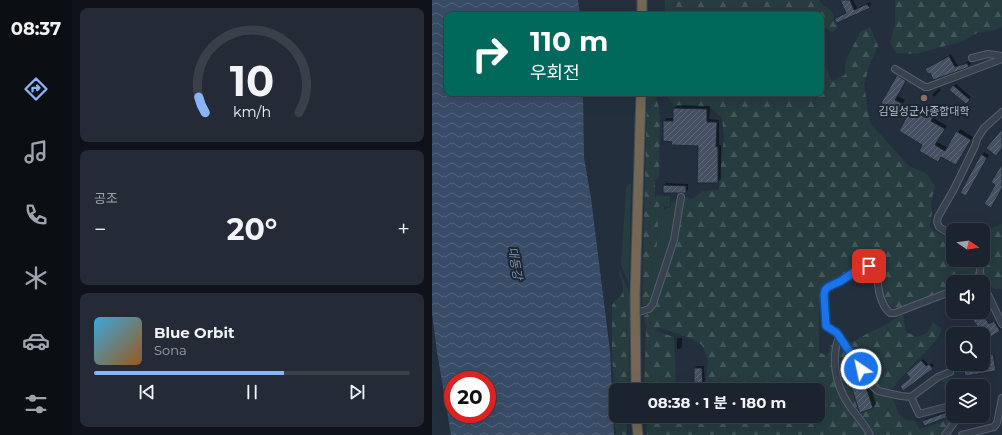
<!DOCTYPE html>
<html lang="ko">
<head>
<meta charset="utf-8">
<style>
	body { margin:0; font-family:Montserrat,"Noto Sans KR",sans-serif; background:#242b36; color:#f1f3f6; height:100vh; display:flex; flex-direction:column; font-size:15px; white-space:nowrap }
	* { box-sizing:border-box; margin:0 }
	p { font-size:13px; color:#a0a4aa }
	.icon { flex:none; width:22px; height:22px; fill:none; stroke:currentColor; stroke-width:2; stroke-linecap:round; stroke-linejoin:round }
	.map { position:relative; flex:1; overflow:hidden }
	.side { display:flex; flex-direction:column; gap:8px; padding:8px; background:#0f1319; width:360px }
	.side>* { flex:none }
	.guide { position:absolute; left:12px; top:12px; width:380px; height:84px; border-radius:8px; box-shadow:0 4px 16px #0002,0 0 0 1px #39404a; background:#00695c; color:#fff; overflow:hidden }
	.needle { width:26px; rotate:103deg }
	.controls { position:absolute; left:514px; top:223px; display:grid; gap:8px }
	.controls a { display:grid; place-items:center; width:44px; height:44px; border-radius:8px; background:#1b232e; box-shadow:0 4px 16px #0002,0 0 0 1px #39404a; font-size:20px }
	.speed { position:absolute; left:12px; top:371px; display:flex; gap:8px; font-size:20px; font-weight:700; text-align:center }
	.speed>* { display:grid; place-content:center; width:52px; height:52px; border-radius:50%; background:#1b232e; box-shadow:0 4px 16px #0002,0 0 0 1px #39404a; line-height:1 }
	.speed .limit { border:6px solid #d22; background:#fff; color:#111 }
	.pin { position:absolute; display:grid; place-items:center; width:34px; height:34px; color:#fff; margin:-17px; border-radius:8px; box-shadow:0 2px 6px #0006 }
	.me { position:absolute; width:44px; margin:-22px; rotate:326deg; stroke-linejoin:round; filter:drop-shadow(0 0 3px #0008) }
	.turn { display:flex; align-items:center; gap:14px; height:84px; padding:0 20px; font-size:18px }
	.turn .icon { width:52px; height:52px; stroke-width:2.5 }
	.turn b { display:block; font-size:28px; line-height:34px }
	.big { font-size:30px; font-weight:700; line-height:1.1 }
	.side .card { flex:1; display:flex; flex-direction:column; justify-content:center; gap:6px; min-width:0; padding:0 14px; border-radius:8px; background:#242b36 }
	.side .dial { align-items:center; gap:0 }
	.dial svg { height:104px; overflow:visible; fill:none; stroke:#39404a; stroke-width:7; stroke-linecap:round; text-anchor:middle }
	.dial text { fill:#f1f3f6; stroke:none }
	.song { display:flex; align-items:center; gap:12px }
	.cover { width:48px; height:48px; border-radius:6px; background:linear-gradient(135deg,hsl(200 70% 55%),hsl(30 70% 35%)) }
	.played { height:4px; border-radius:2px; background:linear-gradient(90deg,#8ab4f8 60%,#39404a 60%) }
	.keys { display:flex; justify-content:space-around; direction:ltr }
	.heat { display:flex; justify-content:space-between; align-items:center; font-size:22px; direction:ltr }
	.trip { position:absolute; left:177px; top:383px; width:216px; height:40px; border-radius:8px; background:#1b232e; box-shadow:0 4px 16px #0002,0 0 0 1px #39404a; font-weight:700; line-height:40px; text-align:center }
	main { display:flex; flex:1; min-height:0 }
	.dock { display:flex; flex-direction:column; width:72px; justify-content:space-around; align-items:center; background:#0b0e12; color:#a0a4aa }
	.dock .icon { width:28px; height:28px }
	.dock .selected { color:#8ab4f8 }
	.dock b { font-size:18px; color:#f1f3f6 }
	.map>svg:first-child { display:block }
	.grass { fill:#263c3f }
	.forest { fill:url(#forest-firs) }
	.water { fill:url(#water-waves); fill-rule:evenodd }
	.shadow { fill:#0007 }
	.building { fill:url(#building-hatch); stroke:#1f2835 }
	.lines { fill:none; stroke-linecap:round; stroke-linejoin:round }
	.minor-casing { stroke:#565f6c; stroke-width:8 }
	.highway-casing { stroke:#434c59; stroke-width:11 }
	.minor { stroke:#38414e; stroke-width:6 }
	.highway { stroke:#746855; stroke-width:9 }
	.route-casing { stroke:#114b97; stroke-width:10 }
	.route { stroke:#1a73e8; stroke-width:7 }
	.education-dot { fill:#8d6e63; stroke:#1d2633; stroke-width:1.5 }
	.labels { text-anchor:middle; stroke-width:4; stroke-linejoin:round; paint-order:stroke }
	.poi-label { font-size:11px; fill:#b4bcc9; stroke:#1d2633 }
	.water-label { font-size:12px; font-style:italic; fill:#7c92b1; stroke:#1d2633 }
</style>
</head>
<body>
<main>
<nav class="dock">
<b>08:37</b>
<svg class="icon selected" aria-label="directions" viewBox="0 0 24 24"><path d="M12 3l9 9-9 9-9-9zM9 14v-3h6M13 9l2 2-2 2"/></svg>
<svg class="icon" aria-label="music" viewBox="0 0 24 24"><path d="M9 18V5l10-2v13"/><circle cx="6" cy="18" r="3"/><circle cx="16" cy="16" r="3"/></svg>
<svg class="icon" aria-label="phone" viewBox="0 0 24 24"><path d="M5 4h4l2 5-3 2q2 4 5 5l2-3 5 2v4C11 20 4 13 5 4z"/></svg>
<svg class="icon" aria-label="climate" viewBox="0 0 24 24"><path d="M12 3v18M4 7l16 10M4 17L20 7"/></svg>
<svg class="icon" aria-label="car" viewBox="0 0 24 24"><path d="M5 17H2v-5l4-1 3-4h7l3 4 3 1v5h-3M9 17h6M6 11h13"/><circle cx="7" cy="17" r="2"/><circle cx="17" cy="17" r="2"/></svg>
<svg class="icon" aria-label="filters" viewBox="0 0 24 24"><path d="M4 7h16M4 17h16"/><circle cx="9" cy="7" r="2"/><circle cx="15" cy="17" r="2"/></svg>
</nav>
<section class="side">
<div class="card dial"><svg viewBox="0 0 100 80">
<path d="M14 69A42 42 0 1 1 86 69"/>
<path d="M14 69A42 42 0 0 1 9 57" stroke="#8ab4f8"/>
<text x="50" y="56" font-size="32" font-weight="700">10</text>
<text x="50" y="72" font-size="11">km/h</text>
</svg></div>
<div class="card"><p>공조</p>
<div class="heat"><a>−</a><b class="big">20°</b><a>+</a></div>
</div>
<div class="card">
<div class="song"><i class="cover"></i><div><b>Blue Orbit</b><p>Sona</p></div></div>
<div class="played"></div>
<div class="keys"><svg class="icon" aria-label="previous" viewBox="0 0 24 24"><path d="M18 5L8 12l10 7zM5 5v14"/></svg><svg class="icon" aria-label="pause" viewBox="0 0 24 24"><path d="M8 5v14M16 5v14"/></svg><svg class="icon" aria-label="next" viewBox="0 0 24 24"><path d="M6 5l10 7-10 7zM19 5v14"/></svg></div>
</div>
</section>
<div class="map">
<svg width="570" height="435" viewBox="0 0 570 435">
	<defs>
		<pattern id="forest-firs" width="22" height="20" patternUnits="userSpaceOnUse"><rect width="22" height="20" fill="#263c3f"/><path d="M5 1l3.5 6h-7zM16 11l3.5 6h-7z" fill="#435659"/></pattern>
		<pattern id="water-waves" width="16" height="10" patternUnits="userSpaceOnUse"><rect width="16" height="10" fill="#394c67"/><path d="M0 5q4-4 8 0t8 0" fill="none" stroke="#53647b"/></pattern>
		<pattern id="building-hatch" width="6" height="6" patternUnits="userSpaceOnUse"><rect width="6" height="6" fill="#455162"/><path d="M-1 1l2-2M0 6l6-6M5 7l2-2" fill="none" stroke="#5d6877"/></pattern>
	</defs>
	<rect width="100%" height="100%" fill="#242f3e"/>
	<!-- grass -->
	<path class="grass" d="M199,183L197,284L189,265L194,188L195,185Z
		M224,195L238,196V207L232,206V210H234L235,208H238L239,201L245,202L238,247L220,292L221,256L225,245L227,206L231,201L223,200Z
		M188,270L198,295L197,390H194V305L191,292V285L187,272Z
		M520,377L523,386H521V399L515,401L510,380Z"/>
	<!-- forest -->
	<path class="forest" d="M233,0H388L387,1L400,12L406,28L400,33L389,25V15H233Z
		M463,0H570V27L560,31L545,33L531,41L484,54L464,53L458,43L463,22Z
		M438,27L446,46L438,64L432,84L438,123L477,166L494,173L503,186L499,202L500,211L498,227L500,230L521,240V260H543L545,282H521V290L467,309C449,308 450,279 448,266L444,263H439L393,287L387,299V352L395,356L399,345H402L401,372L436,435H215L214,416H386V390H273L276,361L270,345L258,338L225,327L224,331L242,337L244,387L237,390H212L214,327L212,316L220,311L223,305L244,244L249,222L252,197L260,199L271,191L286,190L292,137L290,118L278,107L241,106L234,93H389V55L400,81L413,75V65L416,56L428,32Z
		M215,93H223L227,108L228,119L227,177L223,180V200L231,201V205L227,206L225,245L221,256L220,291L231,264H232L218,304L216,306L210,305Z
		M570,224V289H561L553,279L552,270V256L551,249V231Z
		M191,292L194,305V390H184V416H195V435H184L180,349V305Z
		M471,314L474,332L485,337L495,333L501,322L510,329L506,338L466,381L462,388L456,391C437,384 426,360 413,344L425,340L436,333L450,327Z
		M409,343L438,386L460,397L467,414L474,420L483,421L487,429L493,428L525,416L511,435H443L437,425L417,402L410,387L406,372V344Z"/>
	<!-- water -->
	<path class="water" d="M0,0H146L148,15H15V93H151L152,158L159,198L178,351L182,435H19L5,352L0,313ZM21,380H55V414H21Z"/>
	<!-- shadow -->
	<path class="shadow" d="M409,0H421L425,8L438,2L439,5L437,7L404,19L415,12Z
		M519,54L526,66L537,61L539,64L536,66L499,72L494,69Z
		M469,73L477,77L466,96L473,100L465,112L450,103L465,76Z
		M524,84L539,97L534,103L518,90Z
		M507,88L509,90L502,97L500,95Z
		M245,105L278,106L277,119L287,120V145H289V179L286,182L267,145L241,141L232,121L235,118H242V109Z
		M481,106L497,115L498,114L502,116L501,118L515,126L505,142L516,148L528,129L541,137L524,164L510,156L506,161L492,145L479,109Z
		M501,110L504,112L503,114L499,112Z
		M552,152L557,155L534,195L550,155Z
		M234,183L256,184V190L254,192L232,185Z
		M545,312H550L558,324L563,321L569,329L551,341V334H545L549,330Z
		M246,338H250V347L248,349H245V340Z
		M562,354L564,370L532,364H551V356Z
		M491,359L497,365L500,363L502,366L479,378L475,373Z
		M424,362L432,386L438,384L444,404L441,408L414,367L417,364Z
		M265,366H272L273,389L272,390H263V368Z
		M551,405H555L554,410H551Z
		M521,409V414L491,421L493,419Z"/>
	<!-- building -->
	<path class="building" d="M408,0H418L422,10L435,4L438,8L405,23L402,19L414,13Z
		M517,56L523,67L535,63L537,67L501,80L498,73L496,74L493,69Z
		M465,75L474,81L463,100L471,104L465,113L449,103Z
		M521,85L538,100L534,104L517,90Z
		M241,108L275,109V122H285L284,147H286V183H265L266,146L239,145L240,142L231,141V121H241Z
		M478,108L494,118L498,112L502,115L499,121L513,129L503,145L513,151L524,131L539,140L524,165L509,157L506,162L487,151L490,145L467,131L474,118L473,117Z
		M570,129V148L564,156L554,148Z
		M549,154L555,158L534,196L528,193Z
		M570,164V188L559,208L552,204L563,185L559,182Z
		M231,185L254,186V193H231Z
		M544,312H550L557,324L562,321L568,331L551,342V334H542L548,330L538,316Z
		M561,354L564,371L533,376L531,364H551V356Z
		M489,360L494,366L497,364L501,369L471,391L468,386L478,378L474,373Z
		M420,365L423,369L429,388L434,387L441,408L428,413L427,411L413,367Z
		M262,368H270L271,390H262Z
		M521,410V415L492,426L490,421Z"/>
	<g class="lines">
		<defs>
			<path id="minor" d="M540,58L556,54L570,56
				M463,69L493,87H496L570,59
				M521,236L507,227L505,222L506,217L522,189L543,146L545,139L552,128L570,112
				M549,260L548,272L550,282
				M551,284L570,324
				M204,313L217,309L221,304L242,240L249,197
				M407,336C399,358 403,383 415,402C422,414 432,422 438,435
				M518,372L506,377L479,397L487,414L521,405
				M479,397L469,396L446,391L438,384L405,333L394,326L392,295C393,292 394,289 397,287C400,284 404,283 408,281C420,275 429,266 443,266C447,271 446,277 446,284C447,294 450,306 458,313H463L515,293H521
				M513,435L527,416
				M530,435L562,427L565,423L570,398"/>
			<path id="highway" d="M210,0V15
				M204,390L203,295L209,93
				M204,416L206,435"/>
		</defs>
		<!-- minor casing -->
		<use href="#minor" class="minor-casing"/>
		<!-- highway casing -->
		<use href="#highway" class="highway-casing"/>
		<!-- minor -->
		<use href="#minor" class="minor"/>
		<!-- highway -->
		<use href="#highway" class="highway"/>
	</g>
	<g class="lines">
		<defs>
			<path id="route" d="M429,369L405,333L394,326L392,295L393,290L396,287L409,281L428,268L437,266"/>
		</defs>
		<!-- route casing -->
		<use href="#route" class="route-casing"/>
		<!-- route -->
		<use href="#route" class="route"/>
	</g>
	<!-- markers -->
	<circle class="education-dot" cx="492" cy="98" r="4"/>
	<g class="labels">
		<!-- poi labels -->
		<g class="poi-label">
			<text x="492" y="115">김일성군사종합대학</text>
		</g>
		<!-- water labels -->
		<g class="water-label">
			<text transform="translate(83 263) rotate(80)" y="4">대동강</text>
		</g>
	</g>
</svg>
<div class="controls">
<a><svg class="needle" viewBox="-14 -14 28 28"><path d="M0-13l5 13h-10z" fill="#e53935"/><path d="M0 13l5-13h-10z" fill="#a0a4aa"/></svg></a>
<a><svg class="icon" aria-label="sound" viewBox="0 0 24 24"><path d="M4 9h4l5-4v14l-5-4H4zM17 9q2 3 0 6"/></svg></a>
<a><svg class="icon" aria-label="search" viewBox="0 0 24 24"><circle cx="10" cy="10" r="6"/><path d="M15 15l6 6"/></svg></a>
<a><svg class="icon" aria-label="layers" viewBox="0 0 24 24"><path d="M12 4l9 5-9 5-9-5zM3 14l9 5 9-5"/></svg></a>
</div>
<div class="speed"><div class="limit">20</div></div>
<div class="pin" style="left:437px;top:266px;background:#d93025"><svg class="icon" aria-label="arrive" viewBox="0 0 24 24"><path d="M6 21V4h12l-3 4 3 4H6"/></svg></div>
<svg class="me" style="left:429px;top:369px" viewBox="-20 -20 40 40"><circle r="17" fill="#1a73e8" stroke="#fff" stroke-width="3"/><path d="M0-11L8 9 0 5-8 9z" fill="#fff"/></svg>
<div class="trip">08:38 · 1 분 · 180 m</div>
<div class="guide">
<div class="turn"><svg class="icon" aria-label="right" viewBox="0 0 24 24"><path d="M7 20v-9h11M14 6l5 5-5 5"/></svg><div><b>110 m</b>우회전</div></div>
</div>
</div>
</main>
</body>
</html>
